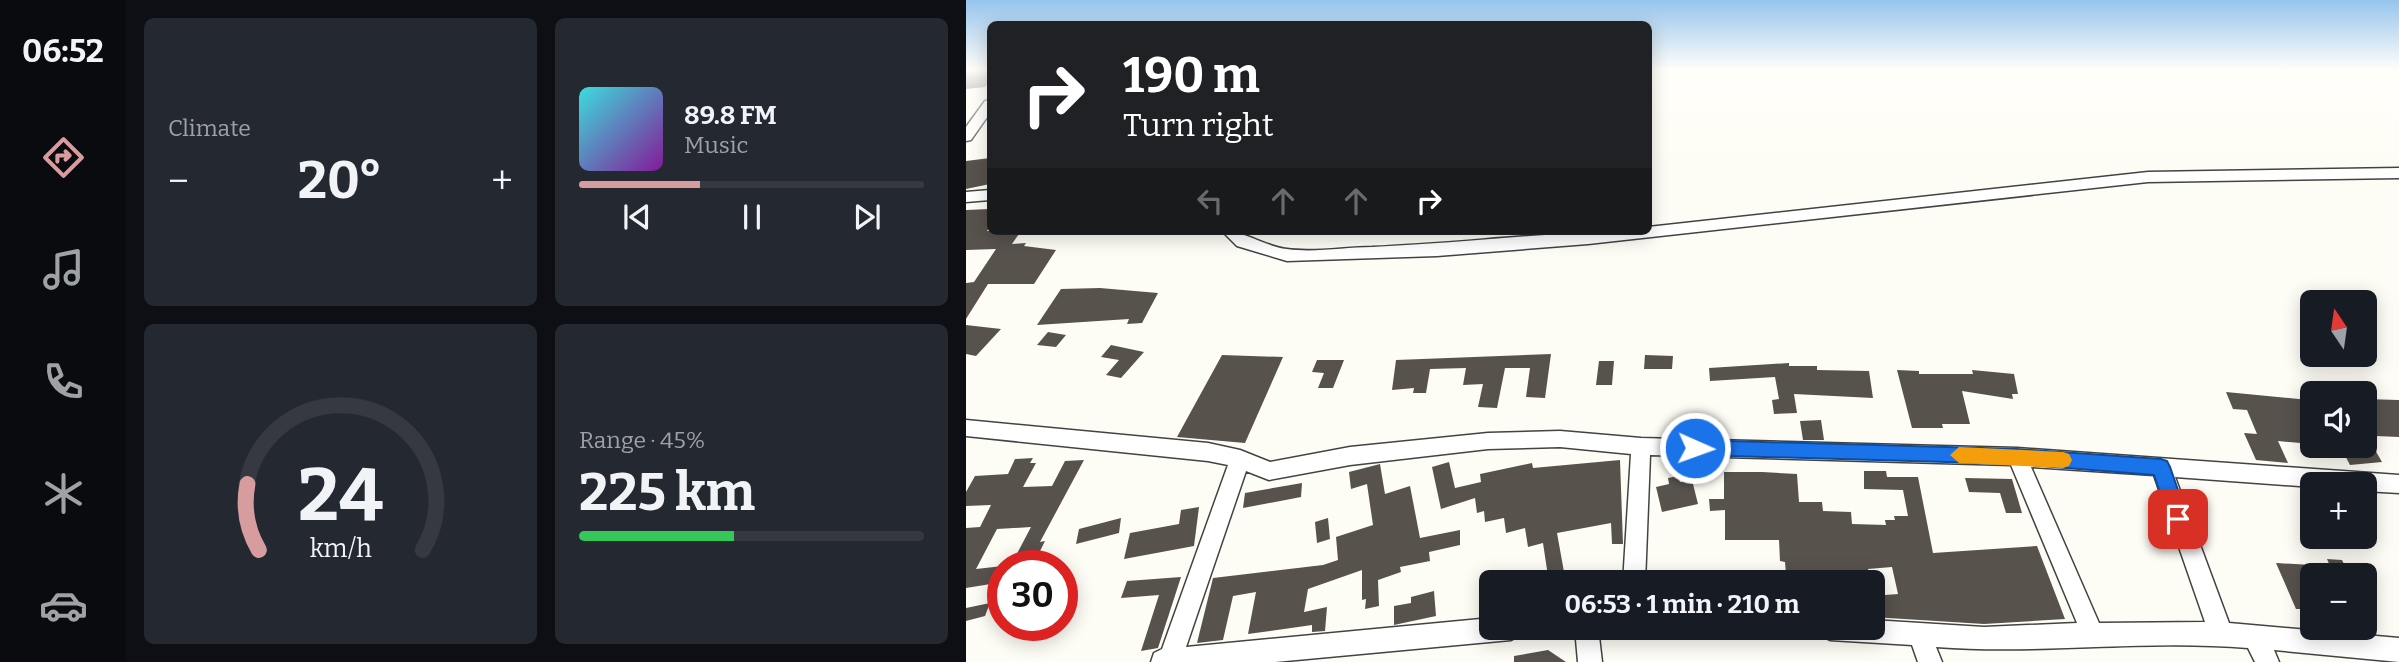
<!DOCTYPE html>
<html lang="en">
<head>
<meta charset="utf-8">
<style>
	body { margin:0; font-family:Bitter,serif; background:#242831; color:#f1f3f6; height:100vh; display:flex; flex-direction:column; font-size:26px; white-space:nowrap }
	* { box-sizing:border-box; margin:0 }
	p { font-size:23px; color:#9ea1a6 }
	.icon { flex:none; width:38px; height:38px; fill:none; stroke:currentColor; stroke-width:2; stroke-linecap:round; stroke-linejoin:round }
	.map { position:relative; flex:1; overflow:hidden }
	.sheet { display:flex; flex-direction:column; gap:18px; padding:18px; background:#0d0f14; width:840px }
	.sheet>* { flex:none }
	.hud { position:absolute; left:21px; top:21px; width:665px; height:214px; border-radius:10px; box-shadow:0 4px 18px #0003; background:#202124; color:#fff; overflow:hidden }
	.needle { width:46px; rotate:347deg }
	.tools { position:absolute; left:1334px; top:290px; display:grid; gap:14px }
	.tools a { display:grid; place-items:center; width:77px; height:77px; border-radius:10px; background:#171b24; box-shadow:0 4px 18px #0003; font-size:35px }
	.speed { position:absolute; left:21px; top:550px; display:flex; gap:14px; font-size:35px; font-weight:700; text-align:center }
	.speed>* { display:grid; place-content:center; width:91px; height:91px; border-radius:50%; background:#171b24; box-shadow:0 4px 18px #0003; line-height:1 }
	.speed .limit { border:10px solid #d22; background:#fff; color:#111 }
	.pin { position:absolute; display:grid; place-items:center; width:60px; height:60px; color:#fff; margin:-30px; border-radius:14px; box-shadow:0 4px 10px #0006 }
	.me { position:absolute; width:77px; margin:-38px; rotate:92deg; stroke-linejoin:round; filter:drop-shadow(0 0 5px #0008) }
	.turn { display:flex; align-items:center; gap:24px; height:147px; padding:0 21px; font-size:32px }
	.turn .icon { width:91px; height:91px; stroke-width:2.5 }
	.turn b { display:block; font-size:49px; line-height:60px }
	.lanes { display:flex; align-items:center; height:66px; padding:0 21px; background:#0003; justify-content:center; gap:35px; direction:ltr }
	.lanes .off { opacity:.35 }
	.big { font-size:52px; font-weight:700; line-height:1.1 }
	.sheet .card { flex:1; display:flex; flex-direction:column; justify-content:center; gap:10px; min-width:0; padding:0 24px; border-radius:10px; background:#242831 }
	.sheet .dial { align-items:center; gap:0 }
	.dial svg { height:182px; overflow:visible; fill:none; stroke:#363941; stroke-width:7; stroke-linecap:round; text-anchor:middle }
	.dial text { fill:#f1f3f6; stroke:none }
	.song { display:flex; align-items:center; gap:21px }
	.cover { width:84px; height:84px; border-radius:10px; background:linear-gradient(135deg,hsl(180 70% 55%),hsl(290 70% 35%)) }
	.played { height:7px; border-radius:4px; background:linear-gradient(90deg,#d79c9e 35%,#363941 35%) }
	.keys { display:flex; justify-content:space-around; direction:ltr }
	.heat { display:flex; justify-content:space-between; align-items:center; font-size:38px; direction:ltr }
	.charge { height:10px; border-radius:5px; background:linear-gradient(90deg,#34c759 45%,#363941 0) }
	.sheet .tiles { flex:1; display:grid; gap:18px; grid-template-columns:repeat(2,1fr) }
	.trip { position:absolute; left:513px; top:570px; width:406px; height:70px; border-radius:10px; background:#171b24; box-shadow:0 4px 18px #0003; font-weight:700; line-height:70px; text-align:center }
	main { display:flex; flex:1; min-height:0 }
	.menu { display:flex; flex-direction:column; width:126px; justify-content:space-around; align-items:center; background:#090b0e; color:#9ea1a6 }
	.menu .icon { width:49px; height:49px }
	.menu .selected { color:#d79c9e }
	.menu b { font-size:32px; color:#f1f3f6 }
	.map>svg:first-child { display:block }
	.building { fill:#58524d }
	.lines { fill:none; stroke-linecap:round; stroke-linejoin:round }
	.street-casing { stroke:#434343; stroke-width:3 }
	.street { fill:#fff; fill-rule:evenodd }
	.route { fill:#1a73e8; stroke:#114b97; stroke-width:2 }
	.slow { fill:#f59e0b }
</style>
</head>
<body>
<main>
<nav class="menu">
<b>06:52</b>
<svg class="icon selected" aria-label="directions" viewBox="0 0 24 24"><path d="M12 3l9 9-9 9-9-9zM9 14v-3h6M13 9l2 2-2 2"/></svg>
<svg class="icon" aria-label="music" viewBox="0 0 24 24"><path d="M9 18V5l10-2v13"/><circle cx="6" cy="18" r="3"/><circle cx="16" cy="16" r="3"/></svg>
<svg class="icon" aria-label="phone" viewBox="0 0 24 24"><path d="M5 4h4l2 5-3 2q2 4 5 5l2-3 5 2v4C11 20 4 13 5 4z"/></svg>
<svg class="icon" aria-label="climate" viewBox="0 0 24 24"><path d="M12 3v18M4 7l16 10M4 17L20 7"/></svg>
<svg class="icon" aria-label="car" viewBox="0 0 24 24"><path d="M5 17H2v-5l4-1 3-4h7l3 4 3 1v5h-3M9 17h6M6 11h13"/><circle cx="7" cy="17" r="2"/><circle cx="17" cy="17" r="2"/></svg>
</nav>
<section class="sheet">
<div class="tiles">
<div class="card"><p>Climate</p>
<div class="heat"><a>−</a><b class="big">20°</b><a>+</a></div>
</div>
<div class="card">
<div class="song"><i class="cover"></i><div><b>89.8 FM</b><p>Music</p></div></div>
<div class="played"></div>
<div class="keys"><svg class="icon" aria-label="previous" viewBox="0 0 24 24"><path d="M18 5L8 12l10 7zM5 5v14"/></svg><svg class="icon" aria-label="pause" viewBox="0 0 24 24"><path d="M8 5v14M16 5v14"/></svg><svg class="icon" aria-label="next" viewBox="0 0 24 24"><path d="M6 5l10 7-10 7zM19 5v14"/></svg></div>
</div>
<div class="card dial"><svg viewBox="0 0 100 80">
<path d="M14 69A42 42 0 1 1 86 69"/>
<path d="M14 69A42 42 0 0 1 9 40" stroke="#d79c9e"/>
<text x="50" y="56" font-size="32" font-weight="700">24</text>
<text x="50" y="72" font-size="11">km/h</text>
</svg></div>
<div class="card"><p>Range · 45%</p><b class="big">225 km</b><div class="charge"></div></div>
</div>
</section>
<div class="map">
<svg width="1433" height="662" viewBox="0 0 1433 662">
	<rect width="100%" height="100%" fill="#fefdf5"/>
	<!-- building -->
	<path class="building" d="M0,70H24V79L19,87L0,89Z
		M24,158V184L0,189V161Z
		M24,209V226L21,231H55L46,244L60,243L58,246L90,250L68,284H22L0,319V283L8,282L30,249L0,250V210Z
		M134,288L192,293L176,323L161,324L163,319L71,325L95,289Z
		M0,325L35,329L10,356L0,354Z
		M82,332L100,335L90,347L71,345Z
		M145,345L178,352L155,378L140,375L153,360L135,357Z
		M585,354L579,398L560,397L564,368H539L531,408L512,407L517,384L497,385L500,368L464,369L460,393H447L448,388L426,390L430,360Z
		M256,355L317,357L279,443L211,437Z
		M679,355L707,356L706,369H678Z
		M351,360H378L367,388H352L358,373L346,372Z
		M633,361H648L646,385H630Z
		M823,363V366H851V370L903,371L907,398L828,394L831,413L808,414L806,400L813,399L809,377L744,381L743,368Z
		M931,370L953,371V374H1007L1006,370L1048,374L1052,394H1046L1047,399L996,391L1004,424H976L977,428H946Z
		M1260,392L1343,400L1346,407V444L1312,441L1322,463L1290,460L1278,433L1291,434L1281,410L1267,409Z
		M1398,399L1433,400V437L1410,436L1398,417Z
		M855,420L858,440H837L834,421Z
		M1398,431L1416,462L1384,465L1374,446H1398Z
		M67,458L64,463H70L57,487L86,486L99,461L118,460L74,542L79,541L73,553H68L64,562L46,563L65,527L31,529L10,569L37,566V582L0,588V528L14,527L25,505L0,506V492L9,476L42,474L49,459Z
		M654,460L657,544H646L645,523L591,533L600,583H583L577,543L562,547L559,528L540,533L538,518L519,522L518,511L511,513L509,498L475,509L466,467L483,462L489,488L515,482L514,474L566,463L567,468Z
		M414,464L419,494L444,486L454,538L494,530V545L463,552L464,561L434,567L435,572L412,580L413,606L399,609L400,599L396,600V570L342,589L338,612L361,607L359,631L346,632V625L282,634L290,592L267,596L257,640L231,643L247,578L357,565L372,560L370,537L407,525L401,484L385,489L383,472Z
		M898,471H920L921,477H952L967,553L1071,546L1099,619L1018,624L906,617V596L932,594L926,567L902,569L905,583H877L875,571L845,570L846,582L827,581V574H820L819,562L814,561L813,540H759V510L744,511L743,499H758V472H796L831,474L833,502H856L857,511L885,512L886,524L920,525L919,520H929L928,516H942L937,490L898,489Z
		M712,476L714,482L726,480L732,504L696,512L690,487L703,484L702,478Z
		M999,478L1046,479L1056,513H1040L1034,493L1003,492Z
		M336,483L335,497L277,508L279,493Z
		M233,507L228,546L158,559L164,533L213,524L215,510Z
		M155,518L153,533L110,544L113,529Z
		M362,518L364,539L351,543L349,522Z
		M1361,559L1376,560L1384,576H1346V609H1330L1310,563L1364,566Z
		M215,577L192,648L175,651L193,595L155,598L161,581Z
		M468,591L470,616L428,625V606L445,603V597Z
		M24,603L19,616L0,621V608Z
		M582,650L600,662H548V656Z"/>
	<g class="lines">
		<defs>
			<path id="street" d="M24,100V113L5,140L0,141V127L19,101Z
				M1433,168V178L1182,182L622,244L471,256L321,261L271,246L256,231C280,231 297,246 321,249C348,253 379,247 406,247C498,243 591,231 682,231V227L1182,172Z
				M24,190V200L0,202V192Z
				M0,420L242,443L274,450L304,462L384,447L522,433L594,431L675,438L1051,448L1433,475V493L1398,491V485L1346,487L1209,477L1263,623L1433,638V662L1308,650L1313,662H1289L1282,648C1177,639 1074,655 970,647L976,662H952L946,645L864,640L856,636L853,628H906V620L1018,627L1111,623L1045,465L684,455L679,583H657L665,454L594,447L522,449L384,465L303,480L280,471L220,647L525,618V628H556L553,636L545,640L309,662H185L188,653L196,649L262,465L242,461L0,436ZM1065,467L1188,475L1239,622L1133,623Z
				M609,628H632L636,662H612Z"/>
		</defs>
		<!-- street casing -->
		<use href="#street" class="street-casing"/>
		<!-- street -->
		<use href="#street" class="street"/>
	</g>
	<!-- sky -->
	<linearGradient id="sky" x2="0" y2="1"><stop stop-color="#96c4ec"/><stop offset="0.43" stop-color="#fffefa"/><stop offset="1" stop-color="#fffefa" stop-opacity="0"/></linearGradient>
	<rect width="1433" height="162" fill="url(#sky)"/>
	<!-- route -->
	<path class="route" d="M729,440L1051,449L1195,459L1201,461L1204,467L1222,519L1219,525L1212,527L1205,525L1188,475L1051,464L729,455L720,448Z"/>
	<!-- slow -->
	<path class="slow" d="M993,447L1097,452L1103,454L1106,460L1103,466L1097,468L993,463L984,455Z"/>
</svg>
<div class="tools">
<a><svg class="needle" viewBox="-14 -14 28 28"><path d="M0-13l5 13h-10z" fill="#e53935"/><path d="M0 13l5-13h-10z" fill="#9ea1a6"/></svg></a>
<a><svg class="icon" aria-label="sound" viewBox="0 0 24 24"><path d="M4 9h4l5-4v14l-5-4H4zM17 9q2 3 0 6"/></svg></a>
<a>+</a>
<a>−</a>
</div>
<div class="speed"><div class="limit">30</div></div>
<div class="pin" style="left:1212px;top:519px;background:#d93025"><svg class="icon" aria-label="arrive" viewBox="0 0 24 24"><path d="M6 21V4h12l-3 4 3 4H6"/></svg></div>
<svg class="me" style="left:729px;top:448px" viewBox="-20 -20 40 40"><circle r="17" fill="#1a73e8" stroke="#fff" stroke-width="3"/><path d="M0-11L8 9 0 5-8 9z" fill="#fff"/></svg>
<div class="trip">06:53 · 1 min · 210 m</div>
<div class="hud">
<div class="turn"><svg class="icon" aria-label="right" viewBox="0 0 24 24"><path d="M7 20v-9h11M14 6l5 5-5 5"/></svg><div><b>190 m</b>Turn right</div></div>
<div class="lanes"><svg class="icon off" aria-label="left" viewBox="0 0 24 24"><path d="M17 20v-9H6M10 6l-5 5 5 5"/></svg><svg class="icon off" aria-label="ahead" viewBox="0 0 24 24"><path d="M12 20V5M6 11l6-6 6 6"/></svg><svg class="icon off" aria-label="ahead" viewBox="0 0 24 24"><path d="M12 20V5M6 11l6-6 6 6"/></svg><svg class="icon" aria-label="right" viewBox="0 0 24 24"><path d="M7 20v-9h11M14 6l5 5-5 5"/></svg></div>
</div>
</div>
</main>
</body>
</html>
